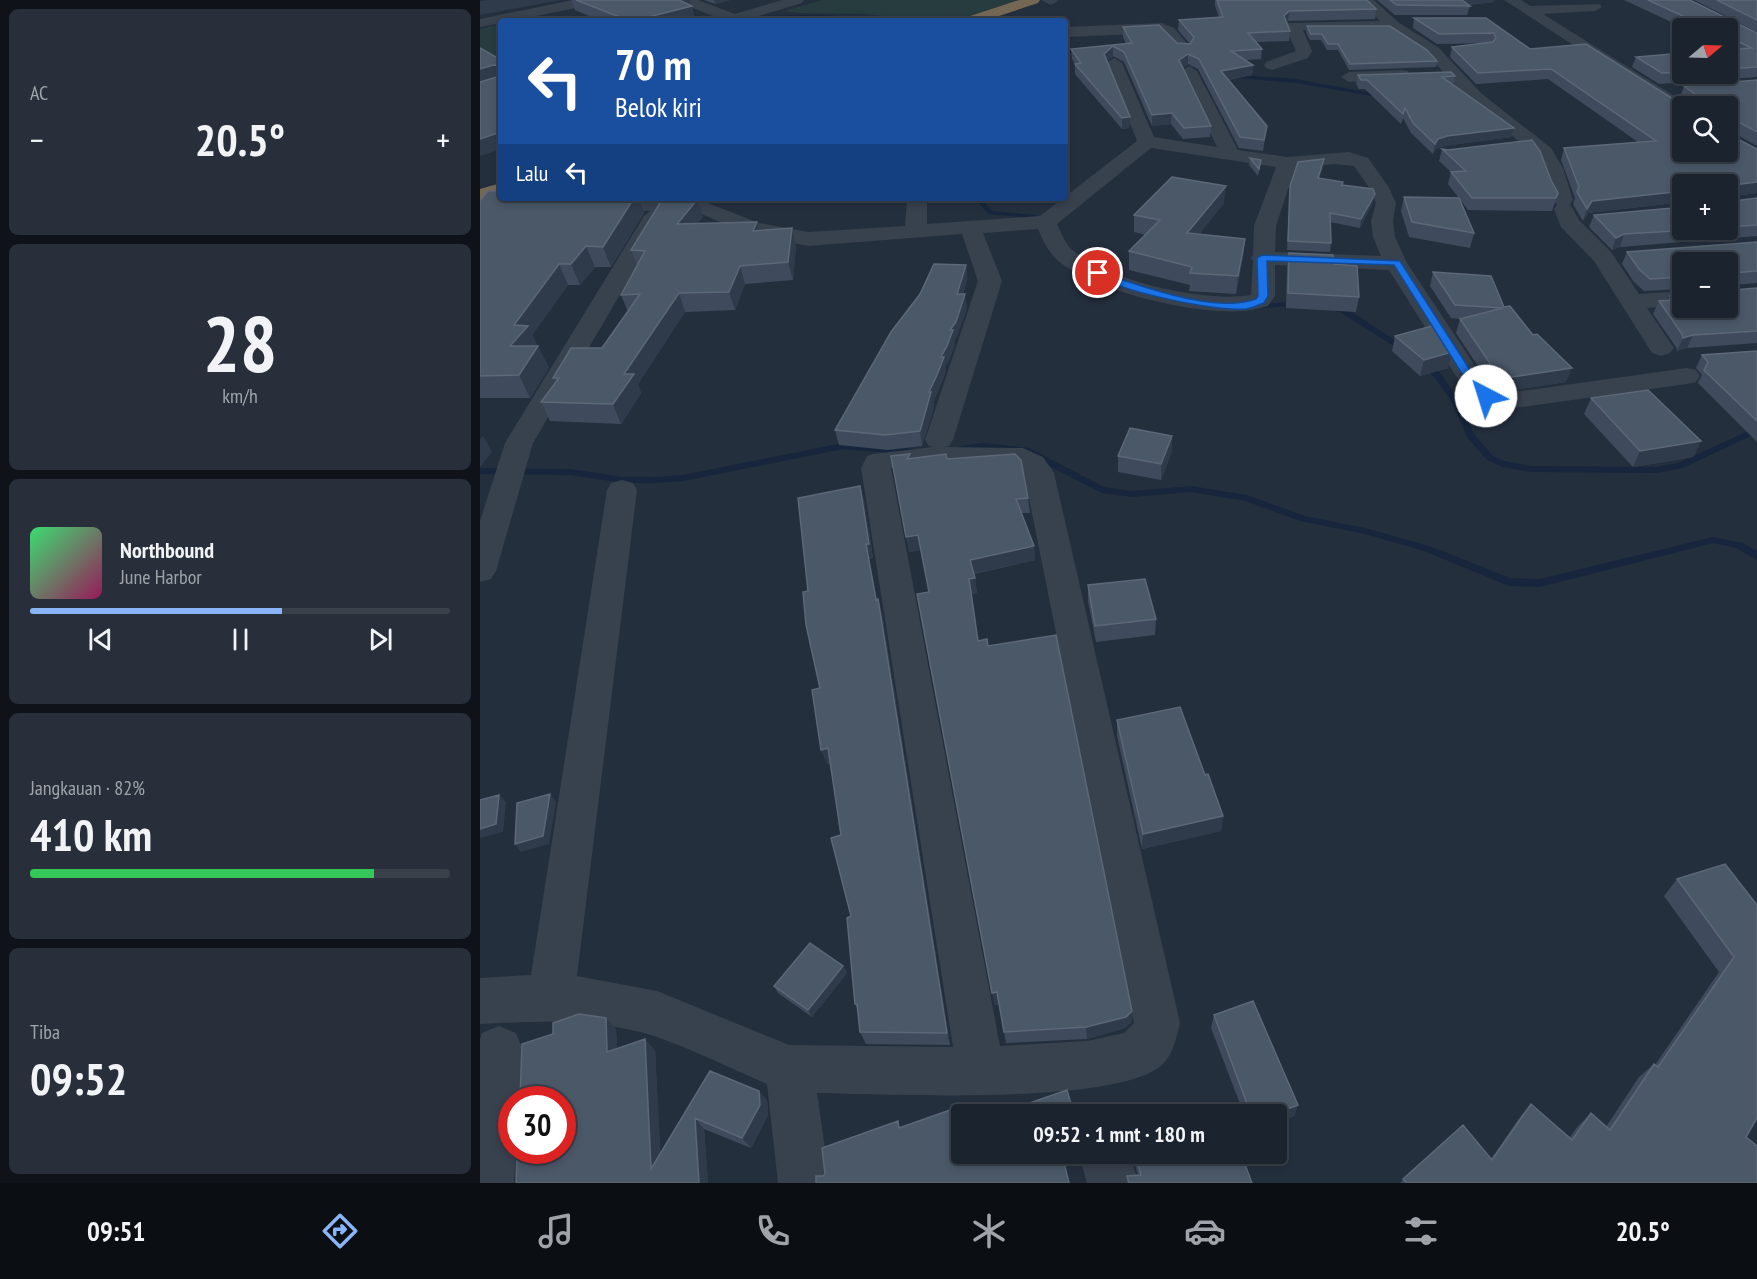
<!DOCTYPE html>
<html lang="id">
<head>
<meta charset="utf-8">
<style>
	body { margin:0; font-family:"PT Sans Narrow",sans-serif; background:#282f3a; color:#f1f3f6; height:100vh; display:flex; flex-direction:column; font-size:22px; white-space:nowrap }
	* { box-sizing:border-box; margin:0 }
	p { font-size:20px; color:#a0a4aa }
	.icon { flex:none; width:33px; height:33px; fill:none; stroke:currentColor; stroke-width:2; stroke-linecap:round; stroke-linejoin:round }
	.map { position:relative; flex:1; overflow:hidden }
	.sheet { display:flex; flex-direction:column; gap:9px; padding:9px; background:#0f1319; width:480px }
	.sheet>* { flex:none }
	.top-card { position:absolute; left:18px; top:18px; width:570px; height:183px; border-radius:6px; box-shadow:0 3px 9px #0003,0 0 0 2px #39404a; background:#1a4fa0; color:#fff; overflow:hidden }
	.needle { width:39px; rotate:71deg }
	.buttons { position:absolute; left:1192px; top:18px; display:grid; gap:12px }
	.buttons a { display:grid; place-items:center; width:66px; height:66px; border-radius:6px; background:#1b232e; box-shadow:0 3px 9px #0003,0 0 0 2px #39404a; font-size:30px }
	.speed { position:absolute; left:18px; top:1086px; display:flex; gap:12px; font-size:30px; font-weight:700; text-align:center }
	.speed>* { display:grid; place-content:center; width:78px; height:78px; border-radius:50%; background:#1b232e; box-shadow:0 3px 9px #0003,0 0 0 2px #39404a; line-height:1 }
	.speed .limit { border:9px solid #d22; background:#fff; color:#111 }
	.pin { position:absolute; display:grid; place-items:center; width:51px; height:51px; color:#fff; margin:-26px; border:3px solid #fff; border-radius:50%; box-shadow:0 2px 6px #0007 }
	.me { position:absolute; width:66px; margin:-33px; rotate:320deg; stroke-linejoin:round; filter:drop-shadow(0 0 4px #0008) }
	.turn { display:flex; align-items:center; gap:21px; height:126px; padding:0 18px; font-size:27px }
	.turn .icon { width:78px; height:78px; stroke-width:2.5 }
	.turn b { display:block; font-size:42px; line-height:51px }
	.then { display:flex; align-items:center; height:57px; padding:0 18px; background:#0003; gap:12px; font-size:22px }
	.big { font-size:45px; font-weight:800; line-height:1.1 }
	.sheet .card { flex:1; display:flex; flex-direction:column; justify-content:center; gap:9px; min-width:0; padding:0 21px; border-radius:9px; background:#282f3a }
	.sheet .dial { align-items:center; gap:0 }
	.dial b { font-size:78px; line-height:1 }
	.song { display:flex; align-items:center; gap:18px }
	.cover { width:72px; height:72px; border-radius:9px; background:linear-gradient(135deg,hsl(140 70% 55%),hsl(330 70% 35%)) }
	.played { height:6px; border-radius:3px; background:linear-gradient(90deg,#8ab4f8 60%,#39404a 60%) }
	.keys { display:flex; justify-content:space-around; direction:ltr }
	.heat { display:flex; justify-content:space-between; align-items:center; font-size:33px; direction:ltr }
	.charge { height:9px; border-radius:4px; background:linear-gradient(90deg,#34c759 82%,#39404a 0) }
	.trip { position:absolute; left:471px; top:1104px; width:336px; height:60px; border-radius:6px; background:#1b232e; box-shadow:0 3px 9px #0003,0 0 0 2px #39404a; font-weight:800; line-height:60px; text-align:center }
	.tab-bar { display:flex; height:96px; justify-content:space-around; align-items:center; background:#0b0e12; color:#a0a4aa }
	.tab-bar .icon { width:42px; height:42px }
	.tab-bar .active { color:#8ab4f8 }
	.tab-bar b { font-size:27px; color:#f1f3f6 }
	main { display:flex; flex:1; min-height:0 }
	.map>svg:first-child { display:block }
	.green { fill:#263c3f }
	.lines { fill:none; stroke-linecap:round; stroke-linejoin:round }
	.stream { fill:#17263c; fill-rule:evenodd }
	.minor { fill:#38414e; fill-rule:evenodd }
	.highway { fill:#746855; fill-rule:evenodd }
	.wall { fill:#3f4b5c }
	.shaded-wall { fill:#2f3b4b }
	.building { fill:#4b5868; stroke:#5c6777; stroke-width:1.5; fill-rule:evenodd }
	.route { fill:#1a73e8; stroke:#114b97; stroke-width:1.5 }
</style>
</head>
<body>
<main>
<section class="sheet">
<div class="card"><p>AC</p>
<div class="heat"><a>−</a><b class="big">20.5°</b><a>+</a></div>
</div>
<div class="card dial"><b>28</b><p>km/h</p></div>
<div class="card">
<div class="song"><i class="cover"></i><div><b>Northbound</b><p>June Harbor</p></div></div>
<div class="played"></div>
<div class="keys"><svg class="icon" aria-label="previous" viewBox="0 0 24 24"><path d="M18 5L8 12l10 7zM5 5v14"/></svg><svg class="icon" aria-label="pause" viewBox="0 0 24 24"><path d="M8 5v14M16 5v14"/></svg><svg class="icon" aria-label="next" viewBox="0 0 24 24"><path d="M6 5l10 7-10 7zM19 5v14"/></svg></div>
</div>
<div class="card"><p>Jangkauan · 82%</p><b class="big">410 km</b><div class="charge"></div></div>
<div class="card"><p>Tiba</p><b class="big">09:52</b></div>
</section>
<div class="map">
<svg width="1277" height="1183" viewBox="0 0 1277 1183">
	<rect width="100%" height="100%" fill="#242f3e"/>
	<!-- green -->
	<path class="green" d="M343,0H538L475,21H442L387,14L319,13L304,11Z
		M21,24V66L0,53V29Z"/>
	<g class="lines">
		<!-- stream -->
		<path class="stream" d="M342,15L422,20L424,21L342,17L269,18L267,17L269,16Z
			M585,49H603L606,51L603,53H585Z
			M747,74L816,79L907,96L904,98L816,83L745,77Z
			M495,198H501L512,211L556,215L564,227L559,228L552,218L508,214Z
			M818,301H821V305L774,309L770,307L774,305Z
			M851,306L866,308L930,350L929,352H923L860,312L851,310Z
			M940,360H946L962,375L981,404L994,434L1013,456L1024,461L1051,466L1176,467L1198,463L1277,427V433L1203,468L1176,473L1051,472L1022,467L1007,460L987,437L973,404L956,379L940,364Z
			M363,443L433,449L438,452L433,455L363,449L203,481L174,483H144L90,475L0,474V468L90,469L144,477H174L203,475Z
			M503,443L549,448L624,487L652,491L711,486L767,495L825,516L885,528L952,547L1030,578L1060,579L1233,537L1263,543L1277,551V560L1256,548L1233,543L1060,587L1029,586L944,551L885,534L820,521L765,501L711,492L652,497L622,493L544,453L503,449L481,452L476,449L481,446Z"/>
		<!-- minor -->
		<path class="minor" d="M93,0H122L115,4L32,21H21V23L0,27V19Z
			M198,0H218L255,14L302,0H324L322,3L279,16L290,18L292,21H246L200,3Z
			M561,0H577L578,1L571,5Z
			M879,0H894L918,22L959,48L1002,94L1071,148L1083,168L1093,200L1090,204L1099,220L1131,252L1159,294L1203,291V305L1167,308L1194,348L1190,353L1181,356L1172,353L1114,261L1081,227L1074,209L1077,205L1073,200L1063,168L1056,155L990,102L947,54L910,30H823L832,51L828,58L792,70L786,68L784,65L786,62L816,51L805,26L808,23L900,21Z
			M1024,0H1041L1050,6L1120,4L1122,7L1115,11L1063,14L1210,106H1203V114L1197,113Z
			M682,23L694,28L712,49L710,52H698L680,33L585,37V27Z
			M634,58L642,63L674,137L737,147L701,71L709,66L717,71L758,150L807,157L869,152L888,158L908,186L916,203L913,221L915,237L927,263L1005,381L1015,390L1027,393L1207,368L1216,370L1220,376L1216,382L1207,384L1027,409L997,402L986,392L909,270L795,265V296L788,306C780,308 770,311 761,311C715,315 607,290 574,257C567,249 562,239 558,229L503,233L522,281L473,440L469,446L465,447L543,448L563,457L574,473L700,1023C697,1036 693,1055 682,1065C636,1106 404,1094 337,1093L350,1183H298L287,1084C250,1068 214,1050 177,1037C119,1018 60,1021 0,1024V978L51,975L127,490L131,483L142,480L153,483L157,490L97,976L177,991L309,1045L473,1047L381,468L387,456L393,454L453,447L449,446L445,440L498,281L482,234L328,246L265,233L217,212L181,211L186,216L53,443L16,571L11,579L0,582V521L25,443L164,216L170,211L105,209L98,207L88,198L220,200L279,223L328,232L425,226L427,198H447V224L560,216L657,141L626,63ZM671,148L796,167L774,226L773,255L771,258L773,261L771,295C724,303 626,281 590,248C584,241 581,232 577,224ZM854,164L874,166L888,186L896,203L891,221L893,237L901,256L795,252L796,226L815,168ZM454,465L537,466L544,473L654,1023L644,1033L607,1041L520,1046L411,468Z
			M922,70L928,71L930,75L928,79L869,82L861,77L869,72Z
			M19,1026L36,1033L43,1050L39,1100H32V1150H36L34,1183H0V1039L2,1033Z
			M599,1154H649L659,1183H607Z"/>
		<!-- highway -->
		<path class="highway" d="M539,0H560L558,3L504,21H482L484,18Z
			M21,183V196L0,202V189Z"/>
	</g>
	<!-- wall -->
	<path class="wall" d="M91,0H210L215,19L206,21H121L95,10Z
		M224,0H250L235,4Z
		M735,0H887L896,9L895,19L808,21L807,22L810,31L809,41L776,42L782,49L781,59L766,60L773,65L772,75L748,80L787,126L783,151L759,148L718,69L708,64L703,68L731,126L730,137L703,139L691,124L672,126L644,62L633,56L627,61L650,117L649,128L642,129L595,74V64L592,59L591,49L646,44L643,37V27L697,43L710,44L698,30L699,20L739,17L735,6Z
		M897,0H1014V2L988,5L990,6L987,15H915Z
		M1144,0H1210L1277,33V77L1179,84L1152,67L1156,57L1203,53V74H1248V50H1250L1248,49V28H1204Z
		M1214,0H1277V32Z
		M934,18H1006L1050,49L1201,104L1207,105L1208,102L1200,97L1204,86L1277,80V146L1252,132V136L1277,149V193L1251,196V199L1254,201L1277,198V236L1140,247L1132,250L1109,227L1114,215L1203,230H1248V184H1203V202L1108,213L1103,221L1093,204L1095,198L1081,160L1084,148L1158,142L1068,79L996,84L970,57L972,47L1005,43L957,44L933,28Z
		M827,26L957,61L956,67L869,70L858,50H847L841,40H830L826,32Z
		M878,75L975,76L973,84L1034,128L1031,137L964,146L956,149L953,154L931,133L923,118L921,124L885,89H879L876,84Z
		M962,149L1071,180L1078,193L1072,211L988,210L968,184L971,172L959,161Z
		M770,158L780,167L778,176L769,165Z
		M843,167L839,178L863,185L893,202L880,228L850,222L851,243L850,252L807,250L810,186Z
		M924,197L994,233L990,248L929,237L921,211Z
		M21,198H159L164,213L131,267H115L100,285H88L52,335L69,368L50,398H0V201Z
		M221,198H238L234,203Z
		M744,203L719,234L765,239L763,257L756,294L709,291L710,285L649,270V251L666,235L654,232V215Z
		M223,217L217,224L277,222L279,231L316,246L313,280L265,284L255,310L205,312L158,384L161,393L141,424L70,421L61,402L76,382L73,378L122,348L148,312L141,295L157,265L151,250Z
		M1277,242V283L1253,285V290L1277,288V343L1207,348L1197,351L1196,347L1173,314L1179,301L1188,300L1190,296L1248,308L1203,262V289L1164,291L1154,282L1142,264L1147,252Z
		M809,253L854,264L879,297L876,312L806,308L807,268Z
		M486,265L487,279L483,294L487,308L477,336L474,341L475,344L469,360L465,367L466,371L459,389L453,402L454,407L442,446L408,450L359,445L355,430Z
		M953,272L1024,307L1086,382L1027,391L1016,388L1007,380L976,333L980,319H981L971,318L950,286Z
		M915,336L968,368L940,376L912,351Z
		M1277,351V442L1218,383L1222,375L1216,368L1222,355Z
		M1111,398L1221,441L1213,457L1153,467L1104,414Z
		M692,451L681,480L638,472V456Z
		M430,454V459H467L548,498L550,513H541L554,546L555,560L494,574L497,593L492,594L498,641L508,646L652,1011V1022L645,1028L607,1039L526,1043L519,1004L515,1005L449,592L441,550L429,552Z
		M380,486L384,501L393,558L389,559L397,600L398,599L402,614L470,1045L386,1044L380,1032L378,1010L375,1004L371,916L351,763L347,764L340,688L328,591Z
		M608,585L676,619L675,635L616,642L608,601Z
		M637,720L725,775L743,816L741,831L662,849L637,736Z
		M1197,879L1277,905L1266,1137L1277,1183H920L923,1179L1011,1159L1040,1117L1051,1104L1090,1137L1098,1126L1111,1113L1126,1127L1159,1077L1174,1064L1175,1065L1239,972L1184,896Z
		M363,966L367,973L332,1017L298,993L294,986Z
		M734,1015L818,1105L814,1116L796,1123V1114H764L731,1028Z
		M136,1029L137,1048L175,1050L180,1153L230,1071L279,1091L287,1101L288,1115L271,1148L224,1129L228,1183H36Z
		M654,1154H761L772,1183H647V1176L658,1175L654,1161Z"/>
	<!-- shaded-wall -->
	<path class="shaded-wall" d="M9,0H81L0,15V1Z
		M200,0H210L215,19L206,21H153Z
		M234,0H250L235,4Z
		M976,0H1014V2L975,6Z
		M809,11L808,21L803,26L804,16Z
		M633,46V56L624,64V54Z
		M708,54V64L699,70V60Z
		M17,64L21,75L0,85V69Z
		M773,65L772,75L740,81L741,71Z
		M692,113L691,124L672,126V115Z
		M650,117L649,128L642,129V118Z
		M1034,128L1031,137L964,146L956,149L953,154L955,144L958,139L967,136Z
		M21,132V149L0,156V139Z
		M844,159L843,167L837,186L838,178Z
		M1277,182V193L1248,197L1251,187L1253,185Z
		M746,186L744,203L706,251L707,233Z
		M1203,191V202L1108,213L1103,221L1107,209L1112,201Z
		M895,194L893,202L880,228L881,219Z
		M154,198H159L164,213L131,267L123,247Z
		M233,198H238L234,203Z
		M217,200L223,217L202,242L197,224Z
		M277,222L282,240L273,231Z
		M312,228L316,246L313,280L308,262Z
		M1144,234L1140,247L1132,250L1136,238Z
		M765,239L763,257L756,294L758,276Z
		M106,246L115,267L100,285L91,264Z
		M79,264L88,285L52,335L69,368L50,398L39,375L30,346L34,325Z
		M486,265L487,279L479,307L477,294Z
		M260,266L265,284L255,310L249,292Z
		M199,293L205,312L158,384L161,393L141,424L133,404L144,374Z
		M485,294L487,308L477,336L474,341L475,344L469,360L465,367L466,371L459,389L453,402L454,407L442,446L440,431L449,392L470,330Z
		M1213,335L1207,348L1197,351L1203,338Z
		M972,352L968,368L940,376L944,360Z
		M1092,368L1086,382L1027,391L1032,377Z
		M3,436L12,452L0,467V439Z
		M692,436V451L681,480V464Z
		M1221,441L1213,457L1153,467L1160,451Z
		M380,486L384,501L393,558L389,559L399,614L396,600L386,544Z
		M438,535L441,550L429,552L426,537Z
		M554,546L555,560L492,574L490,560Z
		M495,578L497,593L492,594L489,579Z
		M398,599L402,614L470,1045L467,1033Z
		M348,748L353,762L347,764L341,750Z
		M70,794L76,802L69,844L41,852L35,844Z
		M19,795L26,802L23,832L0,838V829Z
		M743,816L741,831L662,849L663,834Z
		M363,966L367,973L332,1017L328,1010Z
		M517,992L519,1004L515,1005L512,993Z
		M652,1011V1022L645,1028L607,1039L606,1027Z
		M126,1018L136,1029L138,1063L127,1052Z
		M165,1039L175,1050L182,1178L171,1169Z
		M279,1091L287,1101L288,1115L271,1148L262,1138Z
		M818,1105L814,1116L796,1123V1114H794Z
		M215,1118L224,1129L228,1183H219Z
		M582,1154H599L583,1161Z"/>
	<!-- building -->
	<path class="building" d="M96,0H200H199L212,6L153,21H150Z
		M737,0H887L896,9L809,11L804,16L810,31L768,33L782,49L751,51L773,65L741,71L787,126L784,140L760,137L719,59L708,54L699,60L731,126L704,128L692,113L672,115L644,52L633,46L624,54L650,117L642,118L595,64L601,63L591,49L652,43L643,27L679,25L697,43L710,44L714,37L699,20L743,17Z
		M910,0H982L990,6L917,5Z
		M1168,0H1210L1277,33V67L1248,69V50L1272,48L1248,37V28H1229Z
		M1237,0H1277V20Z
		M934,18H1006L1050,49L1106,44L1201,104L1209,105V97L1216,95L1204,86L1277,80V132L1251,118L1252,136L1277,149V182L1253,185L1251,187V199L1254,201L1277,198V225L1248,227V184H1203V191L1112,201L1107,209L1097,192L1099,187L1084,148L1176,141L1071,69L998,73L972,47L1013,42L1016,38L1014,33L959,34ZM1203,106H1248V152H1203Z
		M827,26H910L947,50L957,61L870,64L858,44H848L842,34H831Z
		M0,48L21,60V132L0,139V82L17,77V64L0,69Z
		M1203,53V72L1182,73L1156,57Z
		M971,72L975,76L962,77L1034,128L967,136L958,139L955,144L933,123L925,108L923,114L887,80H881L878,75Z
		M1052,140L1060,151L1071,180L1078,193L1076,198H992L971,172L986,171L962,149L968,150Z
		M770,158L781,160L779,169Z
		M844,159L838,178L863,182L862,185L893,189L895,194L881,219L850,213L851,243L808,241L810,186L818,162Z
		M692,177L746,186L707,233L765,239L758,276L710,273L712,267L649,251L680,220L654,215Z
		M8,191H21V198H154L123,247L106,246L91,264H79L34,325L48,326L30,346H58L39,375L0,376V201Z
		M924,197L979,198L994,233L932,222Z
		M183,198H214L217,200L197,224L277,222L273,231L312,228L308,262L260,266L249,292L199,293L144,374H154L133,404L61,402L79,378H73L91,348H122L160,294L141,295L165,251L151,250Z
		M1203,207V230H1212L1144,234L1136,238L1114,215Z
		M1277,242V271L1252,273L1253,290L1277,288V331L1213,335L1203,338L1202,334L1179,301L1194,300L1190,296L1203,295V308H1248V262H1203V277L1170,279L1159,269L1147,252Z
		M809,253L853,255L854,264L877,266L879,297L808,293Z
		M454,264L486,265L477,294H485L476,322L470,330H473L467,346L461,357H464L457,375L449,392H451L440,431L405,435L355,430L411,332L440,294Z
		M953,272L1011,276L1024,307L1030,306L1053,335L1057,334L1092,368L1032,377L1021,374L1011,365L980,319L1023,308L975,305Z
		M955,325L972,352L944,360L915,336Z
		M1277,351V421L1224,370L1228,362L1222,355Z
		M1168,390L1221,441L1160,451L1111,398Z
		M650,428L692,436L681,464L638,456Z
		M430,454L427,459L466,454L467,459L535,454L541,460L548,498L536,499L554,546L490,560L495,578L489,579L498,641L507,639L508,646L576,635L652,1011L646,1017L606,1027L524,1032L517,992L512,993L437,594L449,592L438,535L426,537L411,456Z
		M380,486L389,544H386L396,600L398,599L467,1033L380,1032L377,1004H375L367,918L371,916L351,838L361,835L348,748L341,750L332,690L340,688L326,625L323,592L328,591L318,498Z
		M665,579L676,619L615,626L608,585Z
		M700,707L725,775L728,774L743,816L663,834L637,720Z
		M70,794L63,836L35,844L37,803Z
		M19,795L16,824L0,829V800Z
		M1245,864L1277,905V1118L1266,1137L1277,1146V1183H927L923,1179L983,1125L1012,1160L1051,1104L1092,1140L1111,1113L1130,1130L1174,1064L1178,1067L1254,957L1197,879Z
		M330,943L363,966L328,1010L294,986Z
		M773,1001L818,1105L794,1114H771L734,1015Z
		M99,1014L126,1018L127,1052L165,1039L171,1169L230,1071L279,1091L280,1105L262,1138L215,1118L219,1183H36L37,1150H82V1100H40L42,1044L73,1034V1023Z
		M587,1090L594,1114H518Z
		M487,1104L490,1114H482V1154H582L589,1183H336V1176H343L345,1174L342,1148L418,1121L419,1128Z
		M655,1154H761L772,1183H649L647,1176L661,1175Z"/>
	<!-- route -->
	<path class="route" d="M782,255L920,261L999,384L1012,396L1006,400L991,388L914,265L787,261L788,296L784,303C778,305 772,308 766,309C738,312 634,291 614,273C622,267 634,278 643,280C680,292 739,312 776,299L778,296L777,258Z"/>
</svg>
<div class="buttons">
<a><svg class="needle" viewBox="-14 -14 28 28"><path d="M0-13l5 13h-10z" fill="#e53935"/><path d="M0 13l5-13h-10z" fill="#a0a4aa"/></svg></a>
<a><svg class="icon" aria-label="search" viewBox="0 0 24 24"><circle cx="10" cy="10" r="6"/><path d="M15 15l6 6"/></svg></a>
<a>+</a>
<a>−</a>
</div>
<div class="speed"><div class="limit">30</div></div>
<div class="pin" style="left:618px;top:273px;background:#d93025"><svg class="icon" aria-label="arrive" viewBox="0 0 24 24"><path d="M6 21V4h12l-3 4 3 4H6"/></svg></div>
<svg class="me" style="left:1006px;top:396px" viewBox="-20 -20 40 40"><circle r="19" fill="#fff"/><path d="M0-13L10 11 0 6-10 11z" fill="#1a73e8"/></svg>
<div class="trip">09:52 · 1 mnt · 180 m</div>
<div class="top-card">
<div class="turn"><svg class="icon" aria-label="left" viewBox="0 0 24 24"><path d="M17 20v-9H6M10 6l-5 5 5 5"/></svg><div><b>70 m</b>Belok kiri</div></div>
<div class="then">Lalu<svg class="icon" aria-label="left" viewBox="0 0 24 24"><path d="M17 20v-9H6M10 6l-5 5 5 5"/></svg></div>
</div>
</div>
</main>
<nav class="tab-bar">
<b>09:51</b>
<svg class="icon active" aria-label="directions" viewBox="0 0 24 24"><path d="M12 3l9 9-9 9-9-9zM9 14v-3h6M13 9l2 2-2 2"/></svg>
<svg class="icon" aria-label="music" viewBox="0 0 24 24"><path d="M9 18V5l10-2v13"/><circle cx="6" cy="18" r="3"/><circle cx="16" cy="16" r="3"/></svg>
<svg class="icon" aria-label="phone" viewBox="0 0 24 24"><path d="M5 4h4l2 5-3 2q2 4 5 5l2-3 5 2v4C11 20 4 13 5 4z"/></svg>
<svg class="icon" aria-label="climate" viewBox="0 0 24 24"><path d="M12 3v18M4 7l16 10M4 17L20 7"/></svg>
<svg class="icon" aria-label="car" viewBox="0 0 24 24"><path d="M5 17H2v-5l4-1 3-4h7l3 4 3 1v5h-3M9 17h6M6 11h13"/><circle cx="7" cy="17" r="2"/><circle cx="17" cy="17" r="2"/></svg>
<svg class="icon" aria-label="filters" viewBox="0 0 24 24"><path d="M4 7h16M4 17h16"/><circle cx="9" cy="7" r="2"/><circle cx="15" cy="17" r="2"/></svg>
<b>20.5°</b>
</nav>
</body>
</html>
